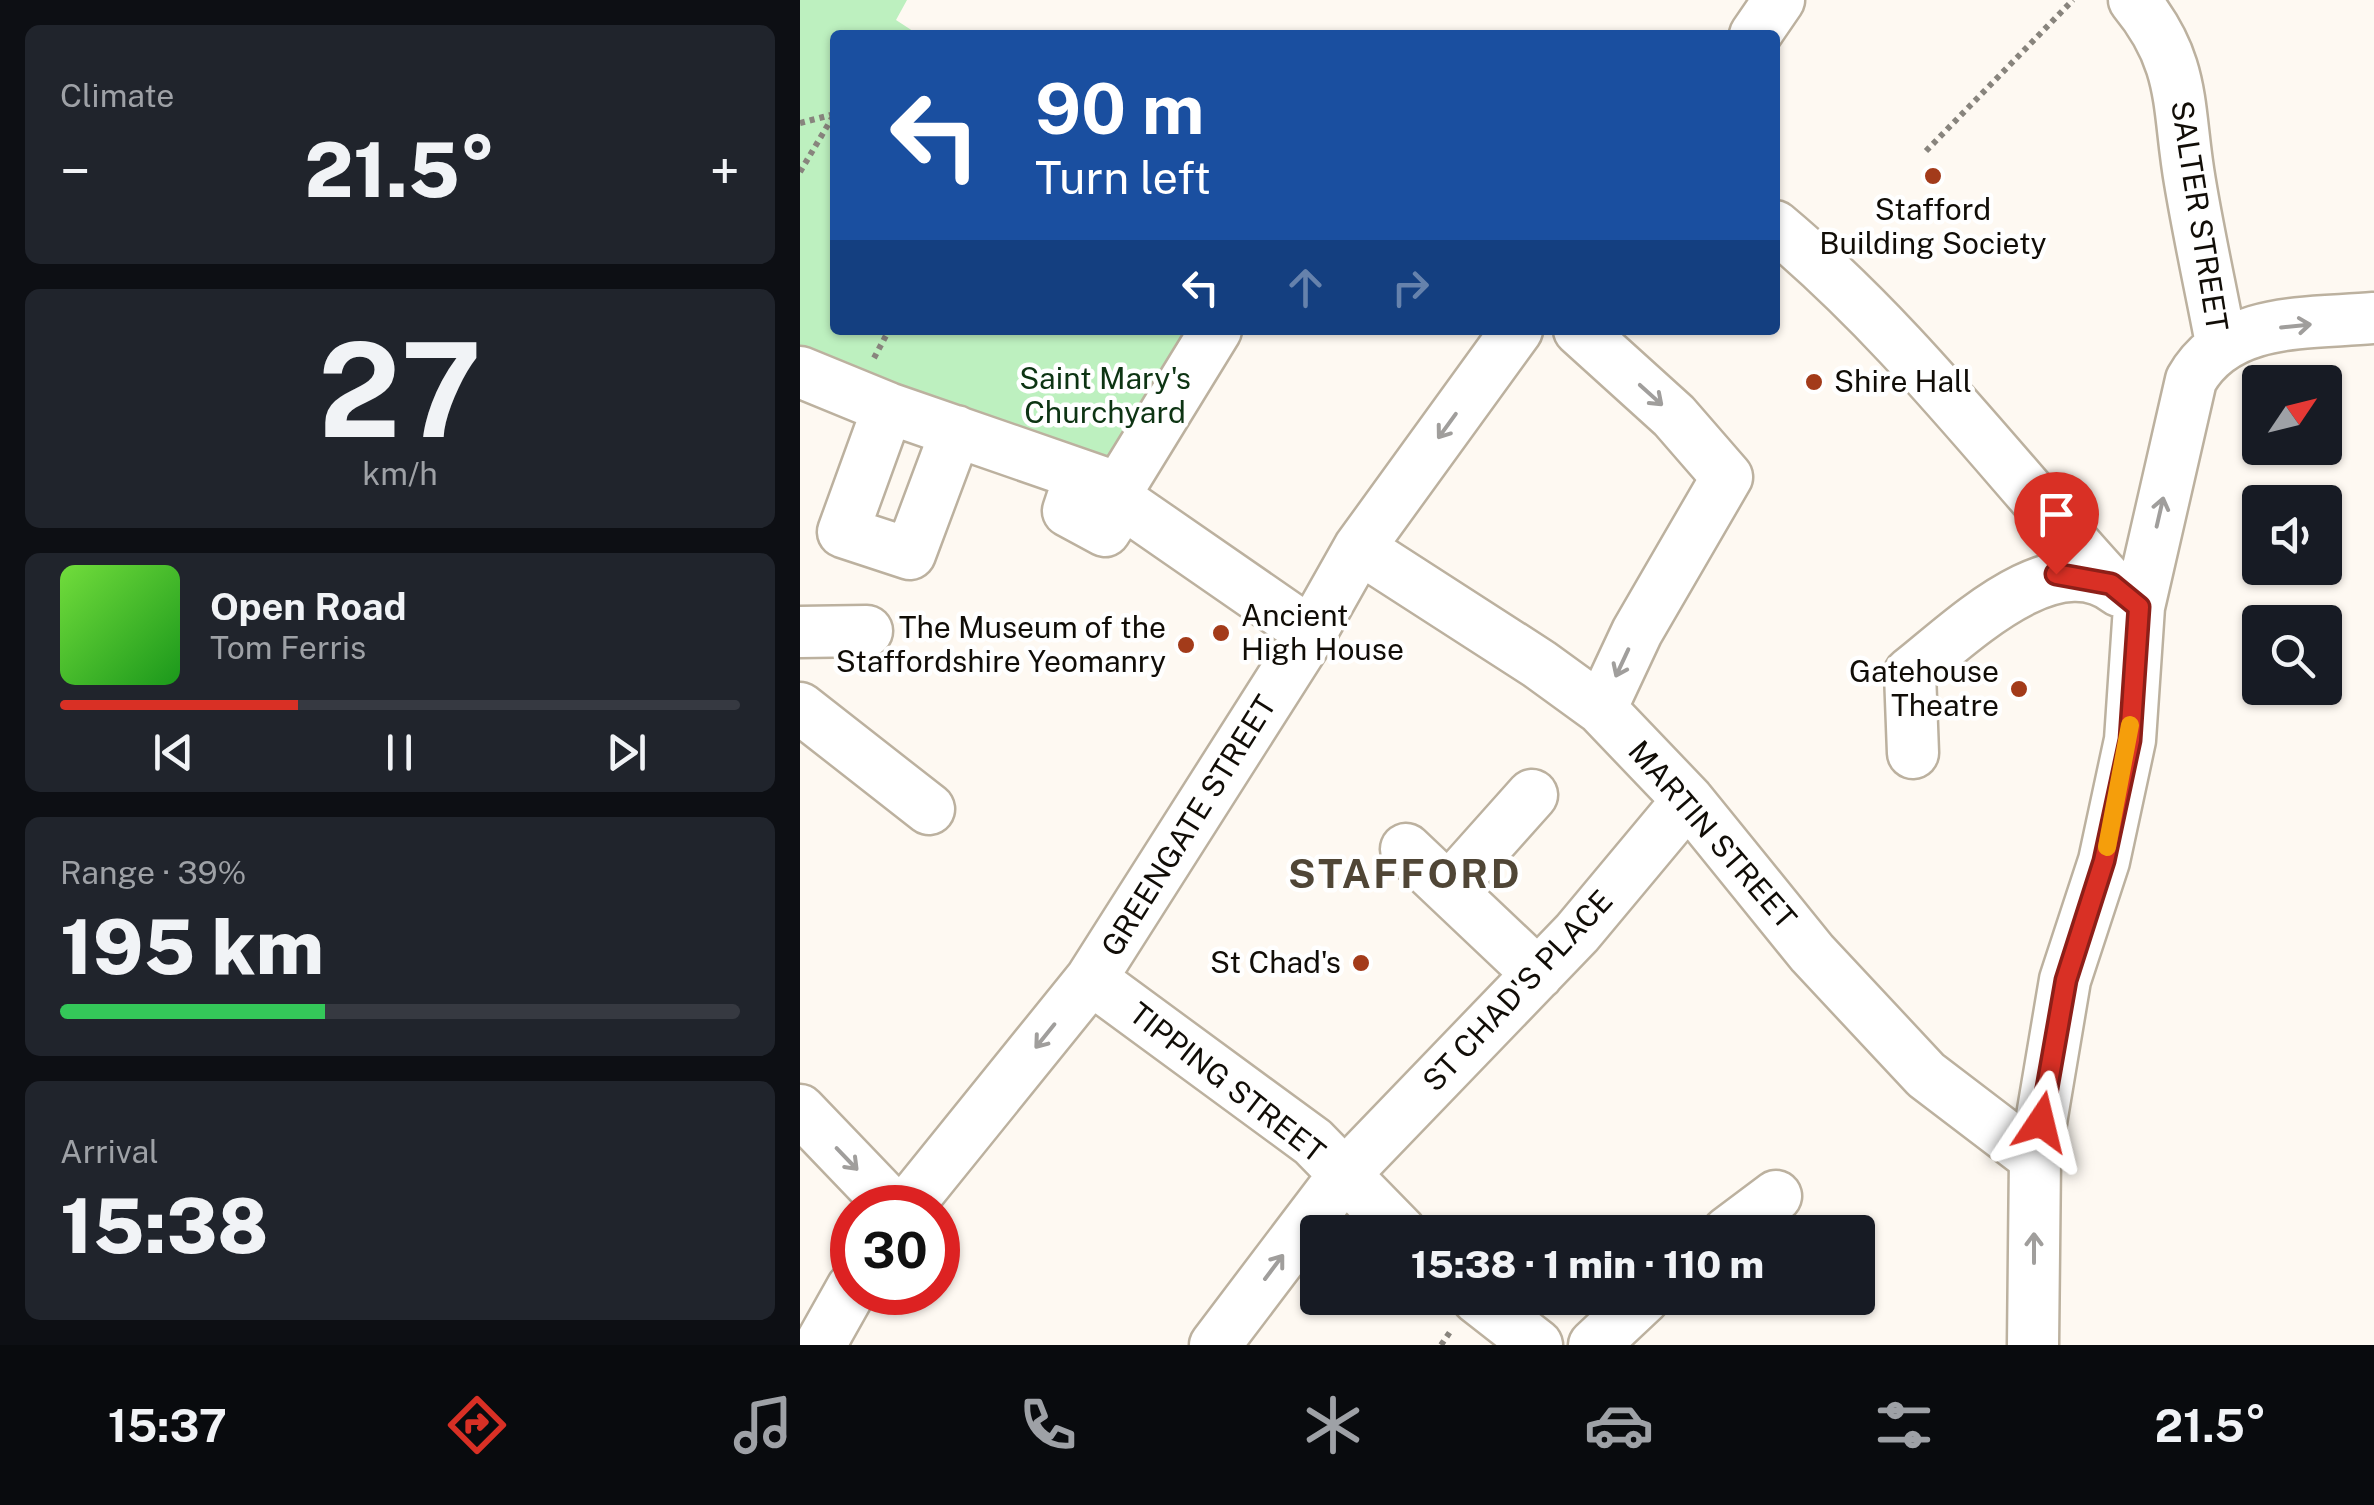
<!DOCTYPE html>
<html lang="en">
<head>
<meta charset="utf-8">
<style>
	body { margin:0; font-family:"Public Sans",sans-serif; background:#20242c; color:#f1f3f6; height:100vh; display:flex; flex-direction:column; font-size:38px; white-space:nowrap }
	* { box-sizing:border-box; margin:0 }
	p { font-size:32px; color:#9ea1a6 }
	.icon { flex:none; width:55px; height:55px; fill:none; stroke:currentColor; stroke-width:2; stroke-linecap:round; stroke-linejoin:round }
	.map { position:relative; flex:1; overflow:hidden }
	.details { display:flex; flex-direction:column; gap:25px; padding:25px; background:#0d0f14; width:800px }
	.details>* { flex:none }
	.banner { position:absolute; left:30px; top:30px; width:950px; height:305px; border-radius:10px; box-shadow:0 2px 8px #0004; background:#1a4fa0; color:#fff; overflow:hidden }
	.needle { width:65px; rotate:55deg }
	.buttons { position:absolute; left:1442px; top:365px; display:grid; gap:20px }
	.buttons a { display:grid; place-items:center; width:100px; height:100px; border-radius:10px; background:#171b24; box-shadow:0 2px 8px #0004; font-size:50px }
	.speed { position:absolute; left:30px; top:1185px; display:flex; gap:20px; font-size:50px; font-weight:700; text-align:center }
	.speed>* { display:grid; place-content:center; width:130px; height:130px; border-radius:50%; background:#171b24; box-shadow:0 2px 8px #0004; line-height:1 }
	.speed .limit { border:15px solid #d22; background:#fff; color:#111 }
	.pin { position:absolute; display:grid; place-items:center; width:85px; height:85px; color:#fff; margin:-102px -42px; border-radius:50% 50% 50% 0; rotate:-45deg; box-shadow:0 0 10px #0007 }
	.pin .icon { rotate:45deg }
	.me { position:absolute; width:110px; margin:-55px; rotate:10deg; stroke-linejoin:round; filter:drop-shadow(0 0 8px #0008) }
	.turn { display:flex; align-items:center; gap:35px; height:210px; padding:0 40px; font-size:45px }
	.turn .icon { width:130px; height:130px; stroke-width:2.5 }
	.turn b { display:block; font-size:70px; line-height:85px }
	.lanes { display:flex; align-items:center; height:95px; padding:0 40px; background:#0003; justify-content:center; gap:50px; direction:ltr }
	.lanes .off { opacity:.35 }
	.big { font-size:75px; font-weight:800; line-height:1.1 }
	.details .tile { flex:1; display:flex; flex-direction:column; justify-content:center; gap:15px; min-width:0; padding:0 35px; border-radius:15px; background:#20242c }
	.details .dial { align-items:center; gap:0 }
	.dial b { font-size:130px; line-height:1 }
	.song { display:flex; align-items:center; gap:30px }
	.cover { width:120px; height:120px; border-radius:15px; background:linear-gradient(135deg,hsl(100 70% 55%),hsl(120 70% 35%)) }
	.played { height:10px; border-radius:5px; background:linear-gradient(90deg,#d93025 35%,#363941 35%) }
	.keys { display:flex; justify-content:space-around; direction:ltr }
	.heat { display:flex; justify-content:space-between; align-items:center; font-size:55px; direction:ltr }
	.charge { height:15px; border-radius:8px; background:linear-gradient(90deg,#34c759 39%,#363941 0) }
	.trip { position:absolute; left:500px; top:1215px; width:575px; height:100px; border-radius:10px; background:#171b24; box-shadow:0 2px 8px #0004; font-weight:800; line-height:100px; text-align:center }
	.tab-bar { display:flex; height:160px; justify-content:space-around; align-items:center; background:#090b0e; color:#9ea1a6 }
	.tab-bar .icon { width:70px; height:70px }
	.tab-bar .current { color:#d93025 }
	.tab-bar b { font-size:45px; color:#f1f3f6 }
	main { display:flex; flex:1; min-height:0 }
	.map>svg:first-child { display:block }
	.green { fill:#bdf0bf }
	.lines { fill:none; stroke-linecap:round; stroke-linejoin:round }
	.minor-casing { stroke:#bcb19f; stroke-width:55 }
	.path { stroke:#88847d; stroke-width:6; stroke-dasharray:5 5; stroke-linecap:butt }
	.minor { stroke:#fff; stroke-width:50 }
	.oneway { stroke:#a09e9c }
	.route-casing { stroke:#8d1f18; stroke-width:25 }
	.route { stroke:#d93025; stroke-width:18 }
	.slow { stroke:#f59e0b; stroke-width:18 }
	.poi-dot { fill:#a33b1a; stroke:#fff; stroke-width:4 }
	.labels { text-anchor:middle; stroke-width:9; stroke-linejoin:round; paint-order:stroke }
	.poi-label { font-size:30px; fill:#110d07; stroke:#fff; text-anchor:end }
	.street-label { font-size:30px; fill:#110d07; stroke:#fff }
	.park-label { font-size:30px; fill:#0d3413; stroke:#fff }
	.district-label { font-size:40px; font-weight:bold; letter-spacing:2.5px; fill:#504636; stroke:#fff }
</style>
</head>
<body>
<main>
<section class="details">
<div class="tile"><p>Climate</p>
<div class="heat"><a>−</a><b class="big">21.5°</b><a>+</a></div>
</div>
<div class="tile dial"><b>27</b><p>km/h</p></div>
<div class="tile">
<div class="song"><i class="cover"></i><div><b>Open Road</b><p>Tom Ferris</p></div></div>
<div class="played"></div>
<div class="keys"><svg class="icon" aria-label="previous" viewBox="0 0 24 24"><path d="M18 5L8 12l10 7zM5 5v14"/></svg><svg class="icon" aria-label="pause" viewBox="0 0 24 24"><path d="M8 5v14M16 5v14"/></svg><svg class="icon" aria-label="next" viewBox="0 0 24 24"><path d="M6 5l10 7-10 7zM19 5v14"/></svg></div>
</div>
<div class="tile"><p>Range · 39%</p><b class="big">195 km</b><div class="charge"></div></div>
<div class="tile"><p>Arrival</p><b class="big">15:38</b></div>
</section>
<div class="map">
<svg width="1574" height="1345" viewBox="0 0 1574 1345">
	<rect width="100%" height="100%" fill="#fef9f2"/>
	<!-- green -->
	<path class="green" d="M0,0H107L96,20L119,35H35V330H415L335,479L0,358Z"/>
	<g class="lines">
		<defs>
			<path id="minor" d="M1334,0C1387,64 1377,108 1390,182C1399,236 1411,290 1421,343
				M955,35L979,0
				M975,226C1104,334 1199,462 1311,584
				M779,330L874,416L927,477L837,632L801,709
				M0,372L88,408L319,488
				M88,408L43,532L110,554L156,431
				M280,475L268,511L305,531L323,503
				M319,488L323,503L511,633
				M319,488L416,330
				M559,548L739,664L801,709L888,800L1012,953L1126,1075L1235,1158
				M0,632L67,631
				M0,708L129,809
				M1113,753L1110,673C1160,634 1254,539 1319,591
				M606,849L738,974
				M649,888L732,795
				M291,979L513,1142L601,1232
				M0,1110L94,1208
				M106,1208L291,979L511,633L559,548L717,330
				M928,1232L976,1196
				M677,1298L737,1345
				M20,1345L52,1288
				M415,1345L543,1176L777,933L888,800
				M794,1345L844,1298
				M1233,1345L1235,1158L1265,980L1304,861L1330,740L1339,607L1391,380C1427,316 1509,324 1574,318"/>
		</defs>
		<!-- minor casing -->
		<use href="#minor" class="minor-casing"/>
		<!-- path -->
		<path class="path" d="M0,123L31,115
			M1126,151L1273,0
			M0,172L35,113
			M74,358L89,330
			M641,1345L650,1332"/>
		<!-- minor -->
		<use href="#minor" class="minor"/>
	</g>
	<!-- one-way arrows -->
	<defs><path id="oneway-shaft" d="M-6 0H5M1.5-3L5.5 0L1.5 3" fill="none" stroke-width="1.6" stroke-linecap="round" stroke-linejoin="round" transform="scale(2.5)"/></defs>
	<g class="oneway">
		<use href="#oneway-shaft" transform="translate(1496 326) rotate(-6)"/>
		<use href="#oneway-shaft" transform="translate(851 395) rotate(42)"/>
		<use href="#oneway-shaft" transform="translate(647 426) rotate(126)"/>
		<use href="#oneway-shaft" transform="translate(1360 512) rotate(-77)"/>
		<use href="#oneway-shaft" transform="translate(822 663) rotate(115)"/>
		<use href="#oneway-shaft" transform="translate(245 1036) rotate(129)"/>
		<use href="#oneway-shaft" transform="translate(47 1159) rotate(46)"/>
		<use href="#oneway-shaft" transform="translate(1234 1248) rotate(-90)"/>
		<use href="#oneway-shaft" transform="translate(474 1267) rotate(-53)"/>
	</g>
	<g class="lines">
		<defs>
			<path id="route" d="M1241,1122L1266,980L1304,861L1330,740L1339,607L1311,584L1256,574"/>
		</defs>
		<!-- route casing -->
		<use href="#route" class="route-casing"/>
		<!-- route -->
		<use href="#route" class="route"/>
		<!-- slow -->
		<path class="slow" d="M1307,847L1330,725"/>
	</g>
	<!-- markers -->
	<g class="poi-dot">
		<circle cx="1133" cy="176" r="10"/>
		<circle cx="1014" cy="382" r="10"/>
		<circle cx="421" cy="633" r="10"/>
		<circle cx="386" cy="645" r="10"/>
		<circle cx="1219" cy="689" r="10"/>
		<circle cx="561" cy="963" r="10"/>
	</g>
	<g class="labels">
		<!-- poi labels -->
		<g class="poi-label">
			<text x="1133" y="220" text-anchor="middle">Stafford<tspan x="1133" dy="34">Building Society</tspan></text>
			<text x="1034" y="392" text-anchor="start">Shire Hall</text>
			<text x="441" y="626" text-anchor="start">Ancient<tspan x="441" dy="34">High House</tspan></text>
			<text x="366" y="638">The Museum of the<tspan x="366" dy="34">Staffordshire Yeomanry</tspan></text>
			<text x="1199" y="682">Gatehouse<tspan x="1199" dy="34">Theatre</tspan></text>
			<text x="541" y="973">St Chad's</text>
		</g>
		<!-- street labels -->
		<g class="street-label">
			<text transform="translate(1399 216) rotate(81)" y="10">SALTER STREET</text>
			<text transform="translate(389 826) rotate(-58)" y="10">GREENGATE STREET</text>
			<text transform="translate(912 835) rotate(49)" y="10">MARTIN STREET</text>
			<text transform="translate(718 991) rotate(-47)" y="10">ST CHAD'S PLACE</text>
			<text transform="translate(427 1083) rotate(38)" y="10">TIPPING STREET</text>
		</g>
		<!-- park labels -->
		<g class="park-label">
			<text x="305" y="389">Saint Mary's<tspan x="305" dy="34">Churchyard</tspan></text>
		</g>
		<!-- district labels -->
		<g class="district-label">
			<text x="605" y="888">STAFFORD</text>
		</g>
	</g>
</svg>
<div class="buttons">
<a><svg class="needle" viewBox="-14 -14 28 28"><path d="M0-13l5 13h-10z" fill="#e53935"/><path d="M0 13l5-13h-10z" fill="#9ea1a6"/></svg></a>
<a><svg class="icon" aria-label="sound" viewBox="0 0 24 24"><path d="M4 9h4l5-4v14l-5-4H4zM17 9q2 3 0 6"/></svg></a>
<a><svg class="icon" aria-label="search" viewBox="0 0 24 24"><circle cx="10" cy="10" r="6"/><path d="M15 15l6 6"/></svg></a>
</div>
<div class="speed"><div class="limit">30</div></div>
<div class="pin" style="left:1256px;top:574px;background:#d93025"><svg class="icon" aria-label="arrive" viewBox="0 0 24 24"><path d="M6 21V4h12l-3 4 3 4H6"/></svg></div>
<svg class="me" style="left:1241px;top:1122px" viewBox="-20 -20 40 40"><path d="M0-17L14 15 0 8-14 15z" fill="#d93025" stroke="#fff" stroke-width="4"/></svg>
<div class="trip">15:38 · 1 min · 110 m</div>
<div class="banner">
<div class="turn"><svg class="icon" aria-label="left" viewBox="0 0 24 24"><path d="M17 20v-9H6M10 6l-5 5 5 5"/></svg><div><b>90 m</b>Turn left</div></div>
<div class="lanes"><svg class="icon" aria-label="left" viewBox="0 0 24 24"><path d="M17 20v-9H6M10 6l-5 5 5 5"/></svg><svg class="icon off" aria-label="ahead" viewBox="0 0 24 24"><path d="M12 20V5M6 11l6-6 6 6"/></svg><svg class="icon off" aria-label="right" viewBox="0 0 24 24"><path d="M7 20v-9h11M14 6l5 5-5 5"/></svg></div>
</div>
</div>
</main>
<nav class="tab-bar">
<b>15:37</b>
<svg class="icon current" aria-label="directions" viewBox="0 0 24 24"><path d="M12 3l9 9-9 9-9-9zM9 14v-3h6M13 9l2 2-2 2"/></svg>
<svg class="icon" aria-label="music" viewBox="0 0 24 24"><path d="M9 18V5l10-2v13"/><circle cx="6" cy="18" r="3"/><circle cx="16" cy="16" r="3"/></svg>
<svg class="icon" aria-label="phone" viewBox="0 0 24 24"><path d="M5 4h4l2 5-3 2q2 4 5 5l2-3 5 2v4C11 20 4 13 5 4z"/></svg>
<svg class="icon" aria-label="climate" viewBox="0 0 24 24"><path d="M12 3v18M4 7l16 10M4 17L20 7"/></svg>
<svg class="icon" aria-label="car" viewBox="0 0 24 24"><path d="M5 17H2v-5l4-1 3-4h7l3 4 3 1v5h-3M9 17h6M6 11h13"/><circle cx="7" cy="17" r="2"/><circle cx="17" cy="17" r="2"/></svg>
<svg class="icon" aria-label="filters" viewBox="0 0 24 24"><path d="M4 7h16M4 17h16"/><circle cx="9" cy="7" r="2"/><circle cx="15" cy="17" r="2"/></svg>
<b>21.5°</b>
</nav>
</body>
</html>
